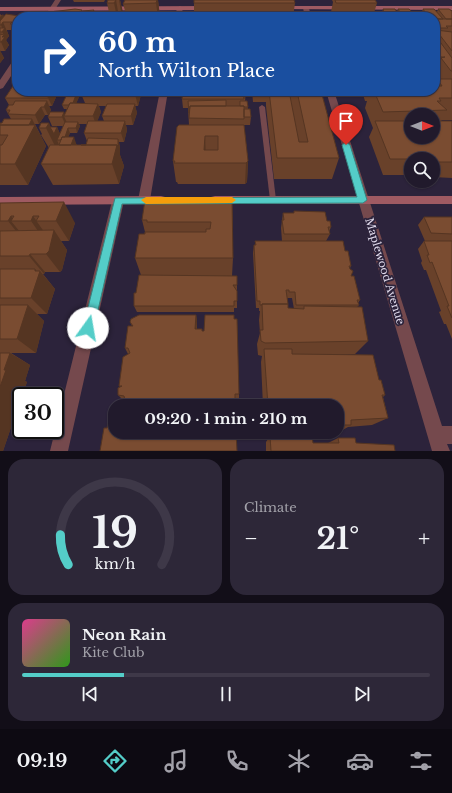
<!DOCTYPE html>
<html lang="en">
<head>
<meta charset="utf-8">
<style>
	body { margin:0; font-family:"Libre Baskerville",serif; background:#2d2738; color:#f1f3f6; height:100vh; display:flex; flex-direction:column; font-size:15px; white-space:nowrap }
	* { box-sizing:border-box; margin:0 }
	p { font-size:13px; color:#a2a1a9 }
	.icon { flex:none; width:22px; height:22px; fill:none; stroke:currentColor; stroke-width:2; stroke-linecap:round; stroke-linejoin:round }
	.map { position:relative; height:451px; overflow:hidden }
	.sheet { display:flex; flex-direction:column; gap:8px; padding:8px; background:#120e18; flex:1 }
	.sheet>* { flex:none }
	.banner { position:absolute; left:12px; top:12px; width:428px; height:84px; border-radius:16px; box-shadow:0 1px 3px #0004,0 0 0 1px #3e3848; background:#1a4fa0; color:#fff; overflow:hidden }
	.needle { width:26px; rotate:90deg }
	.fabs { position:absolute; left:404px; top:108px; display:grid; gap:8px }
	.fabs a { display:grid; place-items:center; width:36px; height:36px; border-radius:50%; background:#211a2c; box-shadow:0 1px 3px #0004,0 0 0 1px #3e3848; font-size:20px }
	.speed { position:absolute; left:12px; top:387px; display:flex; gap:8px; font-size:20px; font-weight:700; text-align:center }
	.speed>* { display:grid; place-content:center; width:52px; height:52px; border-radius:50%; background:#211a2c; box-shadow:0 1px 3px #0004,0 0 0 1px #3e3848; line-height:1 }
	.speed .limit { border:2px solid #111; border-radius:6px; background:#fff; color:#111 }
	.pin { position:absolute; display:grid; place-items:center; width:34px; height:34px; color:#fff; margin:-41px -17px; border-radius:50% 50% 50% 0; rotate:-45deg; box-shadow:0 0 4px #0007 }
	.pin .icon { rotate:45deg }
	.me { position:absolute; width:44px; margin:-22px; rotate:13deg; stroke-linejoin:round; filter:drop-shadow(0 0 3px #0008) }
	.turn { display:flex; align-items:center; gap:14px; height:84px; padding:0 20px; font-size:18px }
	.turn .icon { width:52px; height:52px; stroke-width:2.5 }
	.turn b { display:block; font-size:28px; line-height:34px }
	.big { font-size:30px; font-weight:700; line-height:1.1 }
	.sheet .widget { flex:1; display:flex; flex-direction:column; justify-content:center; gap:6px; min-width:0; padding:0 14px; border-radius:16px; background:#2d2738 }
	.sheet .dial { align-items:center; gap:0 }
	.dial svg { height:104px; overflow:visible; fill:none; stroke:#3e3848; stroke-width:7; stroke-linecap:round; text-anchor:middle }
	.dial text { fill:#f1f3f6; stroke:none }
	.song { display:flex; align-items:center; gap:12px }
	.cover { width:48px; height:48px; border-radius:6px; background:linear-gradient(135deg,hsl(330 70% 55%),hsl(110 70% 35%)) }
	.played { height:4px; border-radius:2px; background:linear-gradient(90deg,#54cdc8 25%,#3e3848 25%) }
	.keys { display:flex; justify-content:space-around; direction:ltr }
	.heat { display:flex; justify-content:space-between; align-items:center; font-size:22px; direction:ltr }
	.sheet .tiles { flex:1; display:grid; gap:8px; grid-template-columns:1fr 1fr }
	.widget:last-child { grid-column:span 2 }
	.trip { position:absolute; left:108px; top:399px; width:236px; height:40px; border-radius:16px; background:#211a2c; box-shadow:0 1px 3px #0004,0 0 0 1px #3e3848; font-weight:700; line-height:40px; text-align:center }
	.menu { display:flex; height:64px; justify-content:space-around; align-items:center; background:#0d0a12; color:#a2a1a9 }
	.menu .icon { width:28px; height:28px }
	.menu .selected { color:#54cdc8 }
	.menu b { font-size:18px; color:#f1f3f6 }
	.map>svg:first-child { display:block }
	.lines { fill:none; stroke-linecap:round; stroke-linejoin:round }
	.lane { fill:#75494d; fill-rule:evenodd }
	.street { fill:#75494d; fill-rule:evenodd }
	.secondary { fill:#9f5a62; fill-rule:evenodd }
	.wall { fill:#69412a; fill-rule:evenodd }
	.shaded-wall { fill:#553522 }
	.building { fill:#7a4c31; stroke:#553522; fill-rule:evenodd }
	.route { fill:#54cdc8; stroke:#378582 }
	.slow { fill:#f59e0b }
	.labels { text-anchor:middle; stroke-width:3.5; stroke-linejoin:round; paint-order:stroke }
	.street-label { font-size:11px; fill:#ded8e9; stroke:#2c233b }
</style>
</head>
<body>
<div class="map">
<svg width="452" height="451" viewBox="0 0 452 451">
	<rect width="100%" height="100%" fill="#2c233b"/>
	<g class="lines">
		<!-- lane -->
		<path class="lane" d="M262,105L265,107L276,200L273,203L270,200L259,107Z"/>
		<!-- street -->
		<path class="street" d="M55,0H61L50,17H44Z
			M180,6L183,8L181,17H175L177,8Z
			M306,6L309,8L311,17H305L303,8Z
			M14,59H17V67L3,88L0,89V80Z
			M160,91H168L150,200L148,203H140L138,200Z
			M326,91H334L442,426H452V444H447L450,451H432Z
			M118,197L122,198L124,201L68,451H50L112,201L114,198Z"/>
		<!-- secondary -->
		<path class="secondary" d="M279,6H452V10L277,9V7Z
			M0,7L211,6L214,8L211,10L0,11Z
			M161,196L165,197L167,200L165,203L161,204L0,205V197Z
			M215,196H452V204H215L211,203L209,200L211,197Z"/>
	</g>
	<!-- wall -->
	<path class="wall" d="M73,0H105L104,2H74Z
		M108,0H120L123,14H126L123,4L125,0H122H158L160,17H110L107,3Z
		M332,0H375L377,3L374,13L377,17H330L333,2Z
		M194,3H295L293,17H194Z
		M383,9L397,12L398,9L415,15L419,17H381Z
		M423,9L437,12L438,9L452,11V120H442L441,121H452V178L433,177V159H411V175H383L369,137L373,128L365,108L367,101H365L362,91H435V69L437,65L435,69V17H420ZM411,115H433V137H411Z
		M0,14L4,17L19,16L20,17H17V32H14L13,30H7V31L9,36L6,40L9,45L5,51H0L4,58L0,63Z
		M17,78V91H59H56L57,95L52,106H49L51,110L48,115H45L39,124H35L46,146L28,185H0V123H2L11,119L6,110L9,105L5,98L16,86L14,83Z
		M70,91H81L80,94H78L79,97L76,103H85L81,94L142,91L138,106H135L137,113L133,125H126L127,130L124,142H119L120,148V155L124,166L119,184L53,185L41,164L49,148L41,135L42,134L39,128L49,123L50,127H57L60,134L63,126H52L48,117L65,114L67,109H64L62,105L70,92ZM99,106H106L102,116L104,121H97L101,112ZM79,124H87L84,133L87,141L86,145H77L68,137L70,133H77L80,126Z
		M252,91H321L339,158L332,179H274L266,106V102H253Z
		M246,92L245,101H244H247L248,109L251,117L250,125H244L248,161L247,182L245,184H178L177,182H176L173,161L189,125L188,108H183L182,99Z
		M232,199L233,258L232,276L237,285V308H234V312H137L134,306L136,293L141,275L135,258L145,232L142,220Z
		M0,203L75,223L69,241H61L67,250L62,270L60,272H45L44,274H43L55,289L47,314H37L44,321L36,353H11L30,365L25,381L27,382L22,396H21V398L3,451H0Z
		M294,211L327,221L331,227L329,232L330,234L326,241H282L281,228L283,213H294Z
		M424,217H452V339L446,324H444L439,312L441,311L426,270H424L421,263L422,261L418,249L424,241H433H425L418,225Z
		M255,241L345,251L351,266L350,268L351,276L360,300L358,303L359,305L357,307L368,341L355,354L331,355L379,380L385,395L383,397L388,418L372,425L348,427L339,432H337V406H263L261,362L262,356L258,355L257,344L260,333L259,320L260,311H259V308H256L253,253L254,245H255ZM287,298H292L294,309L288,308Z
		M196,315L197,321V329L202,331L239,394V398H235V403H175L173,402L171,403H129L125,399H122L118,395L120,387L119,386L129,354H128L125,348L132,326L130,322Z
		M264,432H304L303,433H265Z
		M270,436L313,443H328L338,438L356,443L395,451H266V442Z"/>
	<!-- shaded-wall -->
	<path class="shaded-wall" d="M116,0L119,17H117L114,3Z
		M119,0H120L124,16L122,17Z
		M157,0H158L160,17H158L156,3Z
		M82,10L85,17H79V16Z
		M94,10L96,17H85Z
		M3,14L7,22H3L9,36L6,40L9,45L5,51L1,42L2,37L4,35L2,32L3,30L1,25H0V17Z
		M17,22V28L15,24Z
		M0,50L4,58L0,63Z
		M51,91H56L57,95L52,106L48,98Z
		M136,91H142L138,106L135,94Z
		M77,92L79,97L74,109L72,105Z
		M47,101L51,110L48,115L44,107Z
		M98,104L101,112L96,125L93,116Z
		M135,104L137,113L133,125L131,116Z
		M41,107L45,115L39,124L35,115Z
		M64,112L66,116H64L67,123L66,126L62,117Z
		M32,119L46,146L28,185L15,164L26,131Z
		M125,121L127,130L124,142L121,133Z
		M78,122L80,126L77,133L76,128Z
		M49,123L54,134L57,127L61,136L57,140L59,145L57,150L46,128Z
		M68,128L70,133L66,144L64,140Z
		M205,136L206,158L204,150Z
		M74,137L77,146L68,154Z
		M118,139L120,148V155L124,166L119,184L112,164Z
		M248,161L247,182L245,184L246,163Z
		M64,202L75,223L69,241L56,221Z
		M11,216L14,221H11L25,238L24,241L8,221Z
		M33,216L47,236L45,241L31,221Z
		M54,230L67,250L62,270L60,272L46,254Z
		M30,254L45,272L44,274L29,256Z
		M35,269L39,274L40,271L55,289L47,314L31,298Z
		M28,305L44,321L36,353L17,339Z
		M196,315L197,321L196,335L195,329Z
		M10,353L30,365L25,381L27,382L22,396H21V398L3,451H0V387L4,370Z
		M171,398L173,402L171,403L169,400Z"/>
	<!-- building -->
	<path class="building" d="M108,0H116L114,3H107Z
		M125,0H157L156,3L123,4Z
		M194,0H294L295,3H194Z
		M335,0H375L377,3H336Z
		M75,9L82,10L79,16L48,17L51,12Z
		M383,9H395L400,17H384L383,15H385Z
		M398,9H409L415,15H417L419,17H403Z
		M423,9H434L443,19H435V17H425L424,15H427Z
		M438,9H449L452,11V19H446Z
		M94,10L88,17H85L83,11Z
		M337,13H375L377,17H339Z
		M6,14L19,16L18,17H17V22L15,24H10L12,22H3L1,25H0V21Z
		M117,14H154L153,17H116Z
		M89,16L107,17H88Z
		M239,16V17H194Z
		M257,16H267V17H257Z
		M270,16H288V17H270Z
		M435,19H452V26H446L448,28H435Z
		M0,28H5L2,32H0Z
		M436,30L452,32V51Z
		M0,34L4,35L2,37H5L1,42H0Z
		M435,35L452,58V71H451L441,58L445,57H441L435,48Z
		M435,71L438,75H435Z
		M17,78V83H14Z
		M440,79H452V98H439L441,101H437L438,102L447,110L383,112L374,91H435V86H442L438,80Z
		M13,86H17V91H51L48,98H5Z
		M82,91H136L135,94H81Z
		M183,91H245L246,92H243L244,99H182Z
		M269,91H321L339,158H277ZM290,96H298L308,142H299Z
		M68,92H77L73,103H70L69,105H62Z
		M226,100V106H190L189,113L188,101Z
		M15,101H47L44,107H41L35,115L8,114L10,110H6L9,105H13Z
		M240,101H247L248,107H244V106H240Z
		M70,103L98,104L93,116H64Z
		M107,104H135L131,116H102Z
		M190,106H244V119L189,118Z
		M244,109H250L251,117H244Z
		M50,112H64L62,117H48Z
		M4,119H32L29,125H0V123H2Z
		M88,121H125L121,133H84Z
		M375,121H411V137H433V121H452V162H433V159H390Z
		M65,122H78L76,128H68L65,137H62L61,140H57Z
		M41,123H49L46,128H39Z
		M0,125H35L15,164H0V145H2L8,135H0Z
		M179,125H244L248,161L246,163H174L175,161H173L177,127ZM205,136H218V150H204Z
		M50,127H57L54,134Z
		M62,137H74L71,145H59Z
		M88,138L118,139V146L117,145H81H86Z
		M50,145H117L112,164H41Z
		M232,199L233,258H135L139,234H145V232H206V229H210L211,222H147V220H142L145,200Z
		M64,202L56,221H36L39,216H33L31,221H11L14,216H11L8,221H0V203Z
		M294,211L325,212L327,221H330L331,227H328L330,234H284L282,220H284L283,213H294Z
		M424,217H452V234L431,233Z
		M54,230L49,251L46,254H30L29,256H0V231Z
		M255,241H343L345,251H348L351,266H349L350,269L353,271L351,276H354L360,300H357L359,305H296L295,292H289V290H286L288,304H262V305H260V301H257L254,245H256Z
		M424,241H452V318L447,306H449L432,262L430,263L427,255H429Z
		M0,269H35V271H40L31,298H0Z
		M139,275L237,276V285H233L237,291V301H234V306H134V293H136Z
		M262,304H288V308L304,309V306L362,307L368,341L265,343L261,341L260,330H263Z
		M0,305H28L17,339H0Z
		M139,315H196L195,329H202V331H204L205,315H234V319H237L239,394H235V399L173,400L171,398L169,400H125L124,396L118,395V388L122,386H119L123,357L130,353L128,348H125L128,326H133L130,322L131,319Z
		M264,349H292V354L373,355L379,380H381L385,395H382L388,418L351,420V425H337V406H268Z
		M0,353H10L4,370H6L0,387Z
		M111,406H115V432H236L237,451H100L104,428H107Z
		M270,436L312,437L313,443H339L338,438H355L356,443L394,445L395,451H271Z"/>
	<!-- route -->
	<path class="route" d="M346,142L350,145L367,200L363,203L122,204L94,328L92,331L88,333L84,331L83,328L115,198L357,197L342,145Z"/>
	<!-- slow -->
	<path class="slow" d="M146,197H232L236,200L232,203L146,204L141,200Z"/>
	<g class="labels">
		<!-- street labels -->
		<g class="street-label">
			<text transform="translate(385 271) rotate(73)" y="4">Maplewood Avenue</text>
		</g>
	</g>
</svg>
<div class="fabs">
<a><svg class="needle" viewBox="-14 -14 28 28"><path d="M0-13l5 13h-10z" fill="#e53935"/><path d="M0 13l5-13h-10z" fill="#a2a1a9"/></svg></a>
<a><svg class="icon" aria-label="search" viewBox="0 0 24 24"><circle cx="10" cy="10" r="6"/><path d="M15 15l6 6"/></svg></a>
</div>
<div class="speed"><div class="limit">30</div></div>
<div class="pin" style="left:346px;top:145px;background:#d93025"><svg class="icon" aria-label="arrive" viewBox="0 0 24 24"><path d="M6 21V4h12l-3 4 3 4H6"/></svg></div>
<svg class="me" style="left:88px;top:328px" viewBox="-20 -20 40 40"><circle r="19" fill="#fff"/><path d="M0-13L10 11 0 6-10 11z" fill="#54cdc8"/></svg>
<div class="trip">09:20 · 1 min · 210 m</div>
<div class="banner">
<div class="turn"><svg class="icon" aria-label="right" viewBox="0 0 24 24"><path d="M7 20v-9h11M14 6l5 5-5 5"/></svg><div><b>60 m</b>North Wilton Place</div></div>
</div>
</div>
<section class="sheet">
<div class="tiles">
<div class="widget dial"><svg viewBox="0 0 100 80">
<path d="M14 69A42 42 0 1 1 86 69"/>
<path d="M14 69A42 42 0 0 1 8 46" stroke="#54cdc8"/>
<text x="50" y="56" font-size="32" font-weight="700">19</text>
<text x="50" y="72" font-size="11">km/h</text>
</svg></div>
<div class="widget"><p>Climate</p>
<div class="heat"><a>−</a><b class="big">21°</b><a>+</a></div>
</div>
<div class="widget">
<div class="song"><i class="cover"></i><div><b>Neon Rain</b><p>Kite Club</p></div></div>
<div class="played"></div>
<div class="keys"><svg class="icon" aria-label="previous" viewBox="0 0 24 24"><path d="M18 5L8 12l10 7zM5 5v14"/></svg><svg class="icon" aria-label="pause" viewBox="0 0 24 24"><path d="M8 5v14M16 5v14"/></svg><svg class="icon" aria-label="next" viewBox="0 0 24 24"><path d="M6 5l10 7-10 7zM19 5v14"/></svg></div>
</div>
</div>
</section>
<nav class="menu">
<b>09:19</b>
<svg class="icon selected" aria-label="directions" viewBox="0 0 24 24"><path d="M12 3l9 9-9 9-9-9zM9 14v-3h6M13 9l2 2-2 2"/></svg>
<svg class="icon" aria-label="music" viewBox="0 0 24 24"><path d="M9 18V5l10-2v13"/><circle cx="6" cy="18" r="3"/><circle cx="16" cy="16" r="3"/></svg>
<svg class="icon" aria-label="phone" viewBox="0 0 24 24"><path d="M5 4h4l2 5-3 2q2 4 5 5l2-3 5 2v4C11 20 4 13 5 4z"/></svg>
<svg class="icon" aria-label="climate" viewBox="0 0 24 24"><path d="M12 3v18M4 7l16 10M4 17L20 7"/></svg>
<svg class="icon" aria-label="car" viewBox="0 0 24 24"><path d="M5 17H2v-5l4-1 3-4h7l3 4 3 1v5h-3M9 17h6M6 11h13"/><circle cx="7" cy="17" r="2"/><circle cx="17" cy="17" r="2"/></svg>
<svg class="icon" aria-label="filters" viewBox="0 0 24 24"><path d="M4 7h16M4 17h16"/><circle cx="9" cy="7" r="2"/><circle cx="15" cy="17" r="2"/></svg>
</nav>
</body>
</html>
